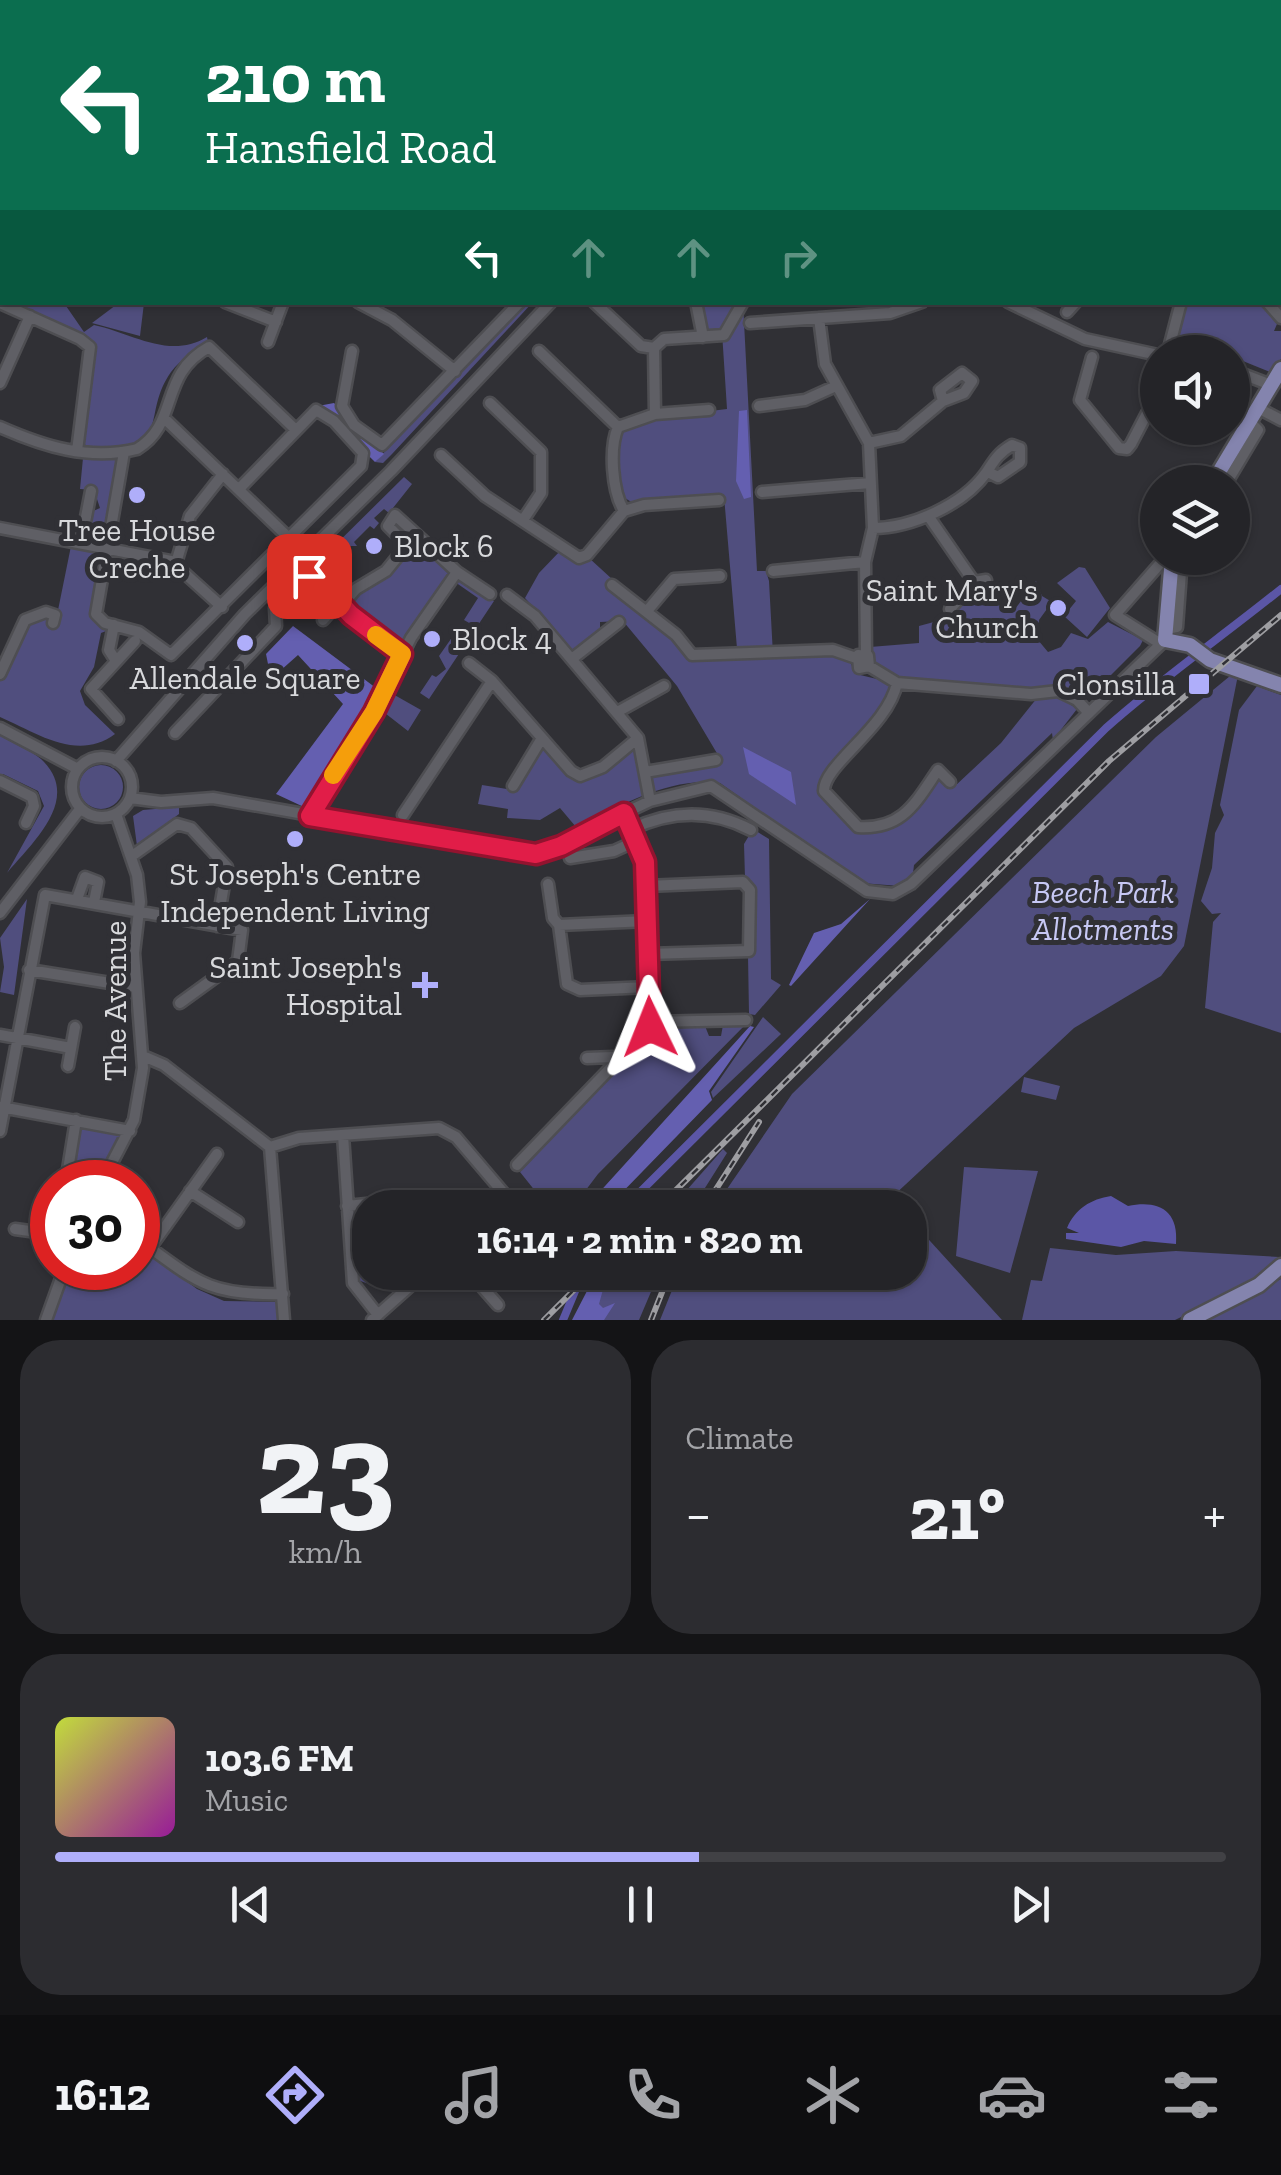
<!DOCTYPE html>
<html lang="en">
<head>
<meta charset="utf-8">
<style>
	body { margin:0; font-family:"Zilla Slab",serif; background:#2c2c30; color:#f1f3f6; height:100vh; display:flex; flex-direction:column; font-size:38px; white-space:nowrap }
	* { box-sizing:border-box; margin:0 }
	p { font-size:32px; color:#a3a4a8 }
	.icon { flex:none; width:55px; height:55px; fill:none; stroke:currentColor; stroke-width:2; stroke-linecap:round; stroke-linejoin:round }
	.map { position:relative; height:1320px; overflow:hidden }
	.drawer { display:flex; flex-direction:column; gap:20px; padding:20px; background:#141416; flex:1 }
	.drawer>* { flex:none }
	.banner { position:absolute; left:0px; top:0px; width:1282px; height:305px; box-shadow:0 2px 8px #0004,0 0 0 2px #414145; background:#0b6e4f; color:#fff; overflow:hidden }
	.tools { position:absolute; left:1140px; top:335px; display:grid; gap:20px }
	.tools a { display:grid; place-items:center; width:110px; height:110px; border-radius:50%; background:#242428; box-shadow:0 2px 8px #0004,0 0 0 2px #414145; font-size:50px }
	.speed { position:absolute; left:30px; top:1160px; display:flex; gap:20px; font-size:50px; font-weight:700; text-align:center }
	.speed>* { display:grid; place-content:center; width:130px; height:130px; border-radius:50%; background:#242428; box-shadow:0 2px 8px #0004,0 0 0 2px #414145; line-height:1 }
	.speed .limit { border:15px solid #d22; background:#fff; color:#111 }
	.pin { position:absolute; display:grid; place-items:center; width:85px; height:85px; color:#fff; margin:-42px; border-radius:20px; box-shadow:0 5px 15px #0006 }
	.me { position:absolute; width:110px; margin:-55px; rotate:358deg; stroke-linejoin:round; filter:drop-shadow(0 0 8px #0008) }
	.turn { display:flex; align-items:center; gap:35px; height:210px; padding:0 40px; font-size:45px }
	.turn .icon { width:130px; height:130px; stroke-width:2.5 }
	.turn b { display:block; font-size:70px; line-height:85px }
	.lanes { display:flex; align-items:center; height:95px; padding:0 40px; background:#0003; justify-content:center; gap:50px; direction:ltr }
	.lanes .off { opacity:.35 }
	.big { font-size:75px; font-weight:700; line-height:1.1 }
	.drawer .tile { flex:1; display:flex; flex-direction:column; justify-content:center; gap:15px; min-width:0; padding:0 35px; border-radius:40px; background:#2c2c30 }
	.drawer .dial { align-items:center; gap:0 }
	.dial b { font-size:130px; line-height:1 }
	.song { display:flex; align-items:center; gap:30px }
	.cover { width:120px; height:120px; border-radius:15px; background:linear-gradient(135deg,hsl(70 70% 55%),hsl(300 70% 35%)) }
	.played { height:10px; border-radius:5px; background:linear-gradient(90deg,#afaefa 55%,#414145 55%) }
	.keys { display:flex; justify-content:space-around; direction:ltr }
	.heat { display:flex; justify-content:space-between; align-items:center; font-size:55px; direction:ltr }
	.drawer .tiles { flex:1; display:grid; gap:20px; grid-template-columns:1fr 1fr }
	.tile:last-child { grid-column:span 2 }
	.trip { position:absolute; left:352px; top:1190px; width:575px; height:100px; border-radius:40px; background:#242428; box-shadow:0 2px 8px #0004,0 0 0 2px #414145; font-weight:700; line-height:100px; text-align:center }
	.menu { display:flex; height:160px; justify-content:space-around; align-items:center; background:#0e0e10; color:#a3a4a8 }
	.menu .icon { width:70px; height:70px }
	.menu .on { color:#afaefa }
	.menu b { font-size:45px; color:#f1f3f6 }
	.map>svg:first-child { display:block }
	.green { fill:#504e7e }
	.forest { fill:#645fb0 }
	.water { fill:#5b56a6 }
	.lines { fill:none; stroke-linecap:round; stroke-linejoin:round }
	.canal { stroke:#5b56a6; stroke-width:8 }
	.minor-casing { stroke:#4e4e52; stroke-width:15 }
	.major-casing { stroke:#4e4e52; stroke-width:19 }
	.minor { stroke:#5f5f65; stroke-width:10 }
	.major { stroke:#8484ae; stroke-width:14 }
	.rail-casing { stroke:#9e9ea2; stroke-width:6 }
	.rail { stroke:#303035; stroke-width:2.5; stroke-dasharray:8; stroke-linecap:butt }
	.route-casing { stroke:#92132f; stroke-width:25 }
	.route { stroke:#e11d48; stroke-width:18 }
	.slow { stroke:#f59e0b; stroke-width:18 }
	.poi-dot { fill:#afaefa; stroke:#303035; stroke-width:4 }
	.labels { text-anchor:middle; stroke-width:10; stroke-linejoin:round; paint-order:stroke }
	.poi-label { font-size:32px; fill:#d8d9dc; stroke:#303035 }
	.park-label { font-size:32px; font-style:italic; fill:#c7c8f4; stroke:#303035 }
	.street-label { font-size:32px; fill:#d8d9dc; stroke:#303035 }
</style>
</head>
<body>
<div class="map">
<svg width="1281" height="1320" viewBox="0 0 1281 1320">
	<rect width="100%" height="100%" fill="#303035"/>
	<!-- green -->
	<path class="green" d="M120,302L144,303L140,336L92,323Z
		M7,303H64L84,332L94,325C132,333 169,360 207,337L208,342C195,351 181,359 171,372C139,417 177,452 88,448L83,442C86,425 96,356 92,346Z
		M526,303H532L392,454L383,463L375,462Z
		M700,303H743L757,571H766L769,581L773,655L841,657L849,660L856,674L881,680L892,688L890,703L827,771L821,791L866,831C918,830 913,799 941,775L955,786L1001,743L1037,698L1058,696L1077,709L1053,740L1052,733L914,865L913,873L900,886L861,883L720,783C670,776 620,806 576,827L560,808L540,820L507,818L508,809L478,804L482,785L513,790L542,746L569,776L587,781L635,748L641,779L718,755L677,686L623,621L600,622V630L573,651L525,598L539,573L561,550L578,563L589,558L612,579L606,586L647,616L694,660H738L724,496L633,503L620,495V434L636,420L727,409L722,332L706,329Z
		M1183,303H1261L1277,324L1274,331H1281V359L1270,372L1233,357L1232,352L1175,345Z
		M114,457L120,462L93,615L106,631L101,633L94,667L80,691L85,705L115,734C77,762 37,733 0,717V681L28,623L47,616L55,625L71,546L86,540L91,512L100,508L94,490L80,489L83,458Z
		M404,477L412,484L389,513L384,509L374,518L379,523L374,529L370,526L354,542L357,546H350L345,557L342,554L324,572L318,565L311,569Z
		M418,539L450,576L397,648L349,607L350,603Z
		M1079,567L1085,568L1110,608L1087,637L1064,616L1076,601L1057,583Z
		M460,579L494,601L429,699L420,693L432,675L436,677L446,669L439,656L453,636L460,640L470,633L471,624L464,620L478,598L455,582Z
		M1036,581L1042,596L1052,602L1039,620L1038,640L1048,652L1061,647L1071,633L1088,639L1108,622L1143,640L1140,646L1101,685L1088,683L1074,693L1063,688L1032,691L890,677L875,666L870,647L919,643V626L956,616V604L976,587L1012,613Z
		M1238,675L1184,946L1161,976L1074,1028L891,1198L901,1207L714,1208L792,1094L1156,737L1230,676Z
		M1257,686L1281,695V1033L1205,1008L1213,922L1221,913L1212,914L1201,901L1212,868L1215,833L1224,815L1220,805L1239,710Z
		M391,693L421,710L408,731L381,710Z
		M0,735C13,744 29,749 41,759C83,798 33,842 7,873L44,806L38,791L3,774L0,779Z
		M79 787a22 22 0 1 1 44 0a22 22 0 1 1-44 0Z
		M179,807V814L137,846L133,816L143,810Z
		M753,829L769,839L771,979L781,985L755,1015L749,1014L748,956L756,948L754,885L745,878L744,844Z
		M27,899L14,995L0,992L4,967L0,938Z
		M763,1017L781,1034L713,1098L711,1092Z
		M748,1022L598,1174L573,1207H548L520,1172L656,1029L705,1026L709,1036H721L723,1025Z
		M1024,1077L1060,1086L1056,1100L1021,1092Z
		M78,1127L124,1135L98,1182H68Z
		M723,1149L727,1153L693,1207L671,1208Z
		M964,1167L1038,1171L1010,1273L956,1256Z
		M370,1209V1272L382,1273L369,1284L355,1279L351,1210Z
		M910,1219L1002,1320H660L679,1273L910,1272Z
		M138,1245L197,1289L224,1301L279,1302L280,1320H50L70,1268H138Z
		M1050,1248L1116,1255L1176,1251L1279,1257L1245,1286L1175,1320H1022L1031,1280L1042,1281Z
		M607,1273H659L639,1320H600L587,1291Z
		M1281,1279V1320H1198Z"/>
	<!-- forest -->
	<path class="forest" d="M334,403L384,454L375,462L318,406Z
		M747,410L751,497L744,499L736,481L739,411Z
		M293,626L376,688L306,808L276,794L343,704L298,655L280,671L268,664L266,654Z
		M743,747L791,772L796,805L749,774Z
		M870,899L791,986L789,985L814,933L841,924Z
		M750,1026L754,1027L709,1091L712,1100L608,1207H586Z
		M607,1272L622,1273L617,1282L604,1286L599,1304L603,1308L615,1303L604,1320H572L587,1291Z"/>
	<!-- water -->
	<path class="water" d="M1111,1196L1128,1206C1157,1200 1179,1209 1176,1244L1144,1241L1121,1247L1066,1239V1233H1079L1067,1228C1075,1209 1091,1199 1111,1196Z"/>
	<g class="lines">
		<!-- canal -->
		<path class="canal" d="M624,1208L1106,728C1162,678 1223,636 1281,589
			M563,1320L583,1272"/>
		<defs>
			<path id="minor" d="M395,0L400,2
				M720,0V2
				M798,0L799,2
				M913,0L916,2
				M1030,0L1033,2
				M1156,0L1160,2
				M378,2V0
				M485,2L486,0
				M568,2V0
				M648,2V0
				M846,2L849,0
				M872,2L874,0
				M1223,2L1224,0
				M0,36L2,41
				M1280,55L1281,54
				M1280,66L1281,67
				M1280,196L1281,195
				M225,302L276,322
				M358,302L392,320L455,371
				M594,302L641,346L654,348
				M696,302L703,337
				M1008,302L1085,339L1158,355
				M1267,302L1281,318
				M0,303L80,339L90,347L77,451
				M1067,312L1076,302
				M819,318L825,364L869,443L873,528L865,562L866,654
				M750,323L890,313L922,302
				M268,342L283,302
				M654,348L664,339L724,335L743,302
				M654,348L655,414
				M352,351L342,406L354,425L382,445L520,302
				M539,351L618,427
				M1168,352L1181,302
				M1092,357L1080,400L1119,448L1127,449L1131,444L1158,392
				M1232,370L1271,385
				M0,383L30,316
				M490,403L541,452V493L523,520
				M759,406L805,400L836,386
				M1258,408L1281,420
				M165,419L289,538
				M0,427C43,446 89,461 137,449C180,423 158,375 209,347L296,430
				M869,443L901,436L943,401L964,393L972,381L962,373L940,390L943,401
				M124,452L96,614L105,623L139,632L171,655L361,466L363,453L334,421L316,410L239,489
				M441,455L485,496L579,558L587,555L624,511L644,505L719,500
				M1227,482L1258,430L1250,422
				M762,492L870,483
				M624,511C612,491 609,448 618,427L655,414L709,410
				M929,517L974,582
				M0,528L171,561L222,607
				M873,528C911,528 963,505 986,473C994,461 997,454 1012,445L1020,448V462L998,477L988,472
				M81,543L91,491
				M405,543L388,526L395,515L416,534
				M176,563L190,516L223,474
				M773,571L865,562
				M612,585L676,635L692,655L833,650L856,658
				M507,595L535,616L638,738L650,801
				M343,604L356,589L386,571L416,534L457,572L490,594
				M950,609L974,582L986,580
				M647,611L674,579L720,576
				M323,620L340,601
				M114,625L109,650L116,661
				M1166,629L1177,627L1182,558
				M1161,644L1115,615L1165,558
				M573,658L619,622
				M469,663L492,681L571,771L580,776L603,767L638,738
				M869,666L868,656L858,655L859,668L869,666L897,683L1031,694L1058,691L1077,700L1088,712
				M0,674L25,620L46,612L55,615L53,623
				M897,683C888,727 823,765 824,791L858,827C903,830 916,802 938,770L950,782
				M619,711L664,686
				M118,719L91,689L135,641
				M0,728L78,769
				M175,733L276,626L275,608L309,576L315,577L351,615L402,654
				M72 787a30 30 0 1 1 60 0a30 30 0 1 1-60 0Z
				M116,761L245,614L391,471L551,302
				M645,772L716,760
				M0,781L32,797L34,806L26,823
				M513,786L542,738
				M130,798L161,802L213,798L536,855L650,801L711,786L867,891L893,894L911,884L1165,640
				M403,815L492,681
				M310,816L374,712L411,638L457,572
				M632,829C672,810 711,809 751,830
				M132,856L177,824L191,828L227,867L217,926
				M570,858L614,851L636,841
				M548,884L553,918L559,925L567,984L580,990L649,987
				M646,886L743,882L750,890L749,951L648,954
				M77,899L85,877L98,882L94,902
				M0,913L80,809
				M559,925L647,921
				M29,970L135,987
				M650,1022L746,1020
				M0,1035L71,1048
				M143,1056L164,1065L270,1147L284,1320
				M587,1058L613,1057L620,1061
				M68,1066L75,1027
				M1,1107L130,1131
				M0,1131L45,895L242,930L238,961L180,1003
				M343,1135L353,1283L378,1315
				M270,1147L299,1138L439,1128L456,1137L507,1197L524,1208
				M517,1165L650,1027L645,862L624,813
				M66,1182L76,1120
				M102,1182L134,1120L143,1068L134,953L140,902L137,875L116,814
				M190,1191L238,1222
				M347,1206L405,1200L422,1208
				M15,1229L52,1234
				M138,1239C196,1281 208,1296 283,1294
				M150,1248L217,1154
				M469,1272L498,1305
				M46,1320L64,1270
				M372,1320L426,1272"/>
			<path id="major" d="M1213,482L1281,369
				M1172,558L1165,640L1190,645L1210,660L1281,685
				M1190,1320L1259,1285L1281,1266"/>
		</defs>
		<!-- minor casing -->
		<use href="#minor" class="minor-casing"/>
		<!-- major casing -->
		<use href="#major" class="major-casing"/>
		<!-- minor -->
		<use href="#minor" class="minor"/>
		<!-- major -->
		<use href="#major" class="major"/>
		<defs>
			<path id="rail" d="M658,1208L1109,761L1281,615
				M704,1208L759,1122
				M544,1320L592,1272
				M651,1320L670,1272"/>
		</defs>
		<!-- rail casing -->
		<use href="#rail" class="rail-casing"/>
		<!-- rail -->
		<use href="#rail" class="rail"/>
	</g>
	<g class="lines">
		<defs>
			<path id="route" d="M309,576L316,577L351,615L402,654L374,712L310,816L536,854L561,846L624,813L645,862L650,1027"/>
		</defs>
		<!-- route casing -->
		<use href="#route" class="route-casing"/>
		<!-- route -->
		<use href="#route" class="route"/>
		<!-- slow -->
		<path class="slow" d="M333,775L374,712L402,654L376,635"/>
	</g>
	<!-- markers -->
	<g class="poi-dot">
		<circle cx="137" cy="495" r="10"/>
		<circle cx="374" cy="546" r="10"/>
		<circle cx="1058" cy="608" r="10"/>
		<circle cx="432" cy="639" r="10"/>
		<circle cx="245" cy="643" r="10"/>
		<rect x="1187" y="672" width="24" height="24" rx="5"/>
		<circle cx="295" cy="839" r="10"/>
		<path d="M420 970h10v10h10v10h-10v10h-10v-10h-10v-10h10z"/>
	</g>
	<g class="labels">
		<!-- poi labels -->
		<g class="poi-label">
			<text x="137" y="541">Tree House<tspan x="137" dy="37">Creche</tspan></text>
			<text x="394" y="557" text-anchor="start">Block 6</text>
			<text x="1038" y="601" text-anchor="end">Saint Mary's<tspan x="1038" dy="37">Church</tspan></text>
			<text x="452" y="650" text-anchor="start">Block 4</text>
			<text x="245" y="689">Allendale Square</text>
			<text x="1176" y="695" text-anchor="end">Clonsilla</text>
			<text x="295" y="885">St Joseph's Centre<tspan x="295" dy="37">Independent Living</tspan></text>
			<text x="402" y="978" text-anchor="end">Saint Joseph's<tspan x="402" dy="37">Hospital</tspan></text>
		</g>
		<!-- park labels -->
		<g class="park-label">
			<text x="1103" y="903">Beech Park<tspan x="1103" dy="37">Allotments</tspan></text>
		</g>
		<!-- street labels -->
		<g class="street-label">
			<text transform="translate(115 1001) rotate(-90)" y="11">The Avenue</text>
		</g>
	</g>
</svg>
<div class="tools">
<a><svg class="icon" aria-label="sound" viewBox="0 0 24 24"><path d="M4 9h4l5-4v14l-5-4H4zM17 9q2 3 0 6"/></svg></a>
<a><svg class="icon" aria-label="layers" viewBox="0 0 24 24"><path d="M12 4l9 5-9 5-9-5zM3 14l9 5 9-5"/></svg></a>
</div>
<div class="speed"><div class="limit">30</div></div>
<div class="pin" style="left:309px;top:576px;background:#d93025"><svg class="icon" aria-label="arrive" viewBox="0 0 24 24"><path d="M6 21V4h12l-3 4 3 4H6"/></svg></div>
<svg class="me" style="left:650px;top:1027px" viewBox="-20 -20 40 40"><path d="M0-17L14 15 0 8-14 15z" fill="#e11d48" stroke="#fff" stroke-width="4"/></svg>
<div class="trip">16:14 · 2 min · 820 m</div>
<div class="banner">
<div class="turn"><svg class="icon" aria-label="left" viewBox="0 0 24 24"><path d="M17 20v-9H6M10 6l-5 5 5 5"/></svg><div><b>210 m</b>Hansfield Road</div></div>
<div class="lanes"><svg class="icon" aria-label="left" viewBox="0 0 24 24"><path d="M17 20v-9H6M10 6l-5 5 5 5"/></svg><svg class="icon off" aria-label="ahead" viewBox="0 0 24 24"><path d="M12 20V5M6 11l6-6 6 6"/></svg><svg class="icon off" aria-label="ahead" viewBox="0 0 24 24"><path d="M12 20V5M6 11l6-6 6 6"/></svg><svg class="icon off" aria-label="right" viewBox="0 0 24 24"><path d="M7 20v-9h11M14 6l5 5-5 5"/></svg></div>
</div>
</div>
<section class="drawer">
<div class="tiles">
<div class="tile dial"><b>23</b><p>km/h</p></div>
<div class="tile"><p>Climate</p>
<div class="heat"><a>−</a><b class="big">21°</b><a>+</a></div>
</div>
<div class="tile">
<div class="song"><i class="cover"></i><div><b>103.6 FM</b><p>Music</p></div></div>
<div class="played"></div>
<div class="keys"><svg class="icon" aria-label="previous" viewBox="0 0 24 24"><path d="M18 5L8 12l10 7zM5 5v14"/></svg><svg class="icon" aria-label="pause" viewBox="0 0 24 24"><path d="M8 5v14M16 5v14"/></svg><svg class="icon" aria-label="next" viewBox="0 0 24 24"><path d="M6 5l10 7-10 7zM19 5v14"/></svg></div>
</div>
</div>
</section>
<nav class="menu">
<b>16:12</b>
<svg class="icon on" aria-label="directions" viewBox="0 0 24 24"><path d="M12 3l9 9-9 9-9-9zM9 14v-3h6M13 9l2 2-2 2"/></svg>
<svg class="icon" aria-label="music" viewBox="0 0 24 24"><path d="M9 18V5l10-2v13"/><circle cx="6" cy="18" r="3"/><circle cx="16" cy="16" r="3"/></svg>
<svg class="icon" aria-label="phone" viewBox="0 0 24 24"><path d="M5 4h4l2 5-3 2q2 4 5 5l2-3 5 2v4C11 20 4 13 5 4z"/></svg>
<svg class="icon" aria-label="climate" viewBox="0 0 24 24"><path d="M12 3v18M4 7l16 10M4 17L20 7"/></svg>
<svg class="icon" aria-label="car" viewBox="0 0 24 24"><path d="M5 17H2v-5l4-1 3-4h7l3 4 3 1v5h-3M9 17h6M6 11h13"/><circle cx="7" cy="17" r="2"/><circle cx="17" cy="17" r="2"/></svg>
<svg class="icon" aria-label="filters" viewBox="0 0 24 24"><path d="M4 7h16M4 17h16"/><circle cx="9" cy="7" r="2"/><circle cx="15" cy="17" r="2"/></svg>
</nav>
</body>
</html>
